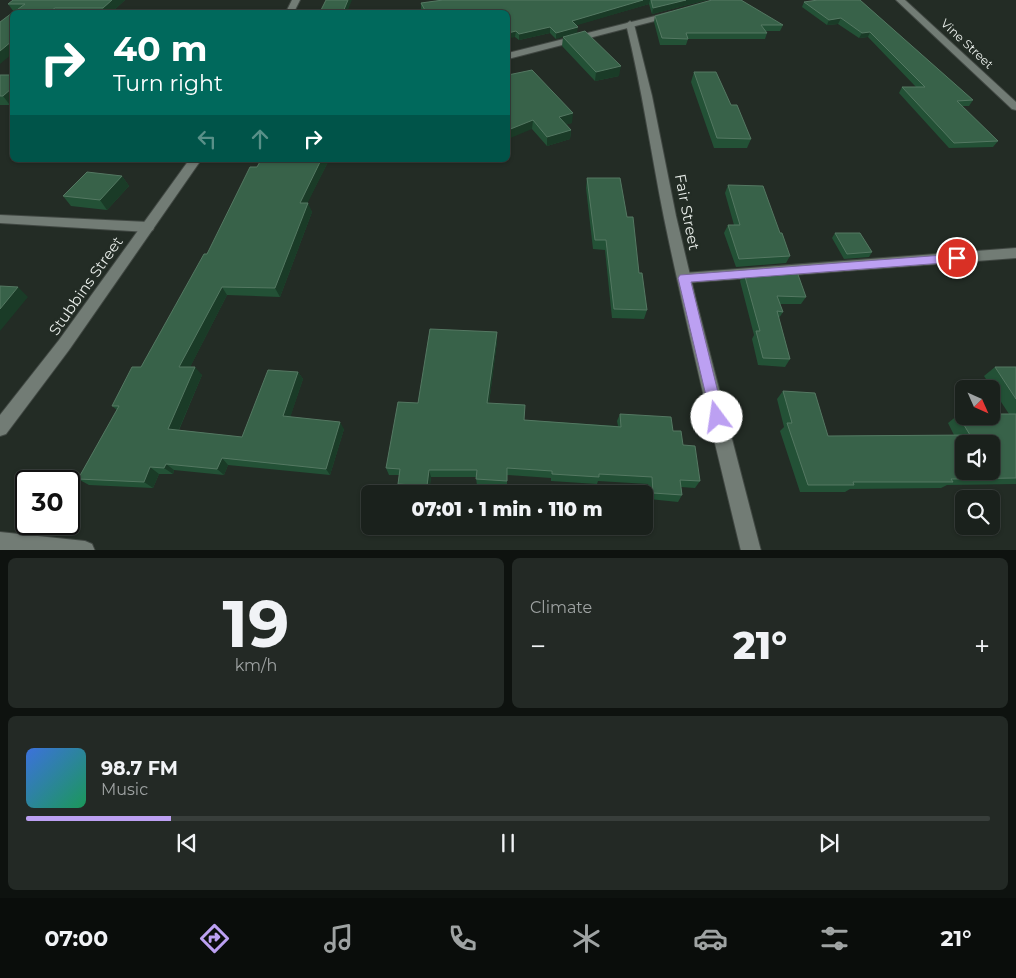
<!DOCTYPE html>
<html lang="en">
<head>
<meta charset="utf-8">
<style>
	body { margin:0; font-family:Montserrat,sans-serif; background:#232925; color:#f1f3f6; height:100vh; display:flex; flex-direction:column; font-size:19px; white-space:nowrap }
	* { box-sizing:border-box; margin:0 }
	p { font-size:16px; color:#9fa3a3 }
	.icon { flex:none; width:28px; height:28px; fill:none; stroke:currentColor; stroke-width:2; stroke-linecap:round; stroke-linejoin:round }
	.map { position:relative; height:550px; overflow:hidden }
	.drawer { display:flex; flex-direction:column; gap:8px; padding:8px; background:#0e120f; flex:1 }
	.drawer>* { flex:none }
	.hud { position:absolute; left:10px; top:10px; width:500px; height:152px; border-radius:8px; box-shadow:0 1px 4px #0004,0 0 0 1px #383e3b; background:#00695c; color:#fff; overflow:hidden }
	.needle { width:32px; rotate:135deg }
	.tools { position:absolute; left:955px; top:380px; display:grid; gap:10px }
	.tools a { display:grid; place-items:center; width:45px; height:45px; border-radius:8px; background:#1a211c; box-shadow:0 1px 4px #0004,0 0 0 1px #383e3b; font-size:25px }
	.speed { position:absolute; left:15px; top:470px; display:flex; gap:10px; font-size:25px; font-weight:700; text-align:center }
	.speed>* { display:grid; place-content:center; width:65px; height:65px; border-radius:50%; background:#1a211c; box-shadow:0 1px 4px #0004,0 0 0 1px #383e3b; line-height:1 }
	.speed .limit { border:2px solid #111; border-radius:8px; background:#fff; color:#111 }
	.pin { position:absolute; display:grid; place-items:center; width:42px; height:42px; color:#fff; margin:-21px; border:2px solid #fff; border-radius:50%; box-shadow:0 1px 5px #0007 }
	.me { position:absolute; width:55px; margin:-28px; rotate:346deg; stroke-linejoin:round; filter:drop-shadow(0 0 4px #0008) }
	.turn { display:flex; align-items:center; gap:18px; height:105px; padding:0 20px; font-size:22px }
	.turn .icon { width:65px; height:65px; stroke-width:2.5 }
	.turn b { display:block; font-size:35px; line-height:42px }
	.lanes { display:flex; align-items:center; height:48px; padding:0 20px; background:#0003; justify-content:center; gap:25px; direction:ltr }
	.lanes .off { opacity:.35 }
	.big { font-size:38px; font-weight:800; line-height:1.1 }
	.drawer .tile { flex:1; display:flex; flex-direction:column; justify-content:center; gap:8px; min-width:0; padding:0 18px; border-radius:8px; background:#232925 }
	.drawer .dial { align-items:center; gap:0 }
	.dial b { font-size:65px; line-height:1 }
	.song { display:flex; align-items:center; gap:15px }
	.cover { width:60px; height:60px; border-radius:8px; background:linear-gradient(135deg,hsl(220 70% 55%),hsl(150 70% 35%)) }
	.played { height:5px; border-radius:2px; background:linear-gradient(90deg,#bca0f2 15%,#383e3b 15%) }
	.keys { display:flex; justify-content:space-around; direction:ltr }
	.heat { display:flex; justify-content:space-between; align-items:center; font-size:28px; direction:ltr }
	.drawer .tiles { flex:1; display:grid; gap:8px; grid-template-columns:1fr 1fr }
	.tile:last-child { grid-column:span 2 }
	.trip { position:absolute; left:361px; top:485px; width:292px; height:50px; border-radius:8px; background:#1a211c; box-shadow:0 1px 4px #0004,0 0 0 1px #383e3b; font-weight:800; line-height:50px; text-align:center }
	.dock { display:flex; height:80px; justify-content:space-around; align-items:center; background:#0a0d0b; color:#9fa3a3 }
	.dock .icon { width:35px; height:35px }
	.dock .active { color:#bca0f2 }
	.dock b { font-size:22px; color:#f1f3f6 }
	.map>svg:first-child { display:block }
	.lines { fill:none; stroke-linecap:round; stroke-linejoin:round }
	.service-casing { stroke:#414843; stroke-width:2 }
	.minor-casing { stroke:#414843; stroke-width:2 }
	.tertiary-casing { stroke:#414843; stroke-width:2 }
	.service { fill:#727c75; fill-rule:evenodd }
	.minor { fill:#727c75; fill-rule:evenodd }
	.tertiary { fill:#727c75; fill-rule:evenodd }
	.wall { fill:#235136 }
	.shaded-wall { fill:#1a3b27 }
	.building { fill:#386249; stroke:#547862; fill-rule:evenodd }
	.route { fill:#bca0f2; stroke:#7a689d }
	.labels { text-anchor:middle; stroke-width:5; stroke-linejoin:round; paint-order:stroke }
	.far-street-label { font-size:12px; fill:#e9eeea; stroke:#232c25 }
	.street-label { font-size:15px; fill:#e9eeea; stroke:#232c25 }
</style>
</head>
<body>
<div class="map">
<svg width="1016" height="551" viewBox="0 0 1016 551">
	<rect width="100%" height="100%" fill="#232c25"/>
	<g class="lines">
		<defs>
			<path id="service" d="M1016,248V258L684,283L679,282L677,278L679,274L684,273Z"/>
			<path id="minor" d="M292,0H300L294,12H286Z
				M896,0H905L1016,102V110L1012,109Z
				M630,21L634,24L652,96L676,216L696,300L761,551H741C714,440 687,329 664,218C651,153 642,88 626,24Z
				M0,215L148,222L153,224L154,227L153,230L148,232L0,223Z
				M0,532L85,541L92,544L95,551H0Z"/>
			<path id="tertiary" d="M671,12H674V16L508,59V53Z
				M189,160H201L69,350L6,434L0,436V415L59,340Z"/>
		</defs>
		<!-- service casing -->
		<use href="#service" class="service-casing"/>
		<!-- minor casing -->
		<use href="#minor" class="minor-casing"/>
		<!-- tertiary casing -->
		<use href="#tertiary" class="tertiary-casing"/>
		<!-- service -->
		<use href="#service" class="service"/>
		<!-- minor -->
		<use href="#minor" class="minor"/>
		<!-- tertiary -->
		<use href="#tertiary" class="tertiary"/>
	</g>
	<!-- wall -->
	<path class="wall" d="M13,0H125L112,12H14L8,4Z
		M443,0H707L652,14L649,4L576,25L556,39L550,33L519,40L515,37L508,12H423L421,9V3Z
		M860,0L973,100L969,106H962L998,141L993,147L949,148L899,93L902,87H916L868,37L859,38L838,24L827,25L802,7L804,2Z
		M655,16L783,25L780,31H765L767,33L765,39H688L686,45H660L654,22Z
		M563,37L619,76L595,81L562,46Z
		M694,72L731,105L751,139L747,148H714L691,82Z
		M0,75L10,105H0Z
		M508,75L572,123L566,124L571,130L570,139L547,146L532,129Z
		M329,160L307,203L312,212L280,297L227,295L190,367L202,375L179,430L242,437L298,372L303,379L290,417L344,429L330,475L228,465L224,475L174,470L173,474H159L153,488L89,485L78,479L117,410L112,406L141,367L257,167Z
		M122,176L129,186L107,210L71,206L63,196Z
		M587,178L627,217L647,310L644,319L612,318L605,250L593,249L586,188Z
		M728,185L780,233L790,256L786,263L736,267L724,233L728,225H734L725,193Z
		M835,233L872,252L869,257L844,259L832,238Z
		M744,273L806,297L801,304H780L783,312L779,318L790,359L785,367L758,365L752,339L754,335L740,281Z
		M497,341L489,403L524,420L618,426L617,421L620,414L673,431L683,445L700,481L695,488L681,487L682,495L678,502L649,499L648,484L598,481L597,484L551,481V478L507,475V487L477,486L476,477H431L429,492L401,490L398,484L399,475H389L386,468L418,403Z
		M995,367H1016V484L947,485L941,488L850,489L845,492H800L780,431L784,427L777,399L783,391L828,436L954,435L948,423L958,415L1009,414L984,376Z"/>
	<!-- shaded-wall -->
	<path class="shaded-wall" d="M112,0H125L112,12H105L103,8Z
		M348,0H352L347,12H343Z
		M643,0H650L649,4L571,27L572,21Z
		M686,0H707L652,14L653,8Z
		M55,8L58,12H49Z
		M841,18L838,24L827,25L829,20Z
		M550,27V33L519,40V34Z
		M578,27L577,33L556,39V33Z
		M516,31L515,37L508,39V33Z
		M870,32L868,37L859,38L862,33Z
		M12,41V54L0,64V51Z
		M621,66L619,76L595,81L596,72Z
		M12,88V103L10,105L3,96Z
		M573,113L572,123L558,127L559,117Z
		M533,120L532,129L508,139V130Z
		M571,130L570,139L547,146V137Z
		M321,160H329L303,212L300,203Z
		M122,176L129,186L107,210L100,200Z
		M308,203L312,212L280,297L275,288Z
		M18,287L28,297L0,331V309Z
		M222,287L227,295L186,375L179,367Z
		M497,332V341L488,411L487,403Z
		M195,367L202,375L176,436L168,429Z
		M298,372L303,379L288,424L283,416Z
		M340,422L344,429L330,475L326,469Z
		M222,458L228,465L224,475L217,469Z
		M166,464L174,470L173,474L164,468Z
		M150,467L159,474L153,488L144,482Z
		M429,470L431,477L429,492L427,486Z"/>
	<!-- building -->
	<path class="building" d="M13,0H112L103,8H55L49,12H14L25,4H8Z
		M326,0H348L343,12H320Z
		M443,0H643L572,21L578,27L556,33L550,27L519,34L516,31L508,33V12H426L421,3Z
		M651,0H686L653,8Z
		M712,0H741L783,25H761L767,33H686L688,39L662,38L655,16Z
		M818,0H860L973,100L957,101L998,141L954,143L902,87H925L870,32L862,33L841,18L829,20L804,2Z
		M12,13V41L0,51V22Z
		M585,31L621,66L596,72L563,37Z
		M532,70L573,113L559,117L571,130L547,137L533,120L508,130V75Z
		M694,72H716L731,105H737L751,139L717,138Z
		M0,75H12V88L3,96H0Z
		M261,160H321L300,203H308L275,288L222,287L179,367H195L168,429L242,437L268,370L298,372L283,416L340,422L326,469L222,458L217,469L166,464L164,468L150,467L144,482L78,479L119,406H112L132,367H141L204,254H207L250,167H257Z
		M87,172L122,176L100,200L63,196Z
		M587,178H620L627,217H633L639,273H642L647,310L614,309L606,240H595Z
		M728,185L763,186L780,233H782L790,256L739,259L728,225H740Z
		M835,233H860L872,252L847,254Z
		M796,269L806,297L777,296L783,312L777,311L790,359L763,358L756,331H760L744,273Z
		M0,286L18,287L0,309Z
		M430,329L497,332L487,403L525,405L524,420L621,427L620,414L671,417L673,431H681L683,445L695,446L700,481L680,480L682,495L653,493L652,477L599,474V477L552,474V471L507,468V481L476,479L477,470H429L427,486L398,484L400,469L386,468L398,402L418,403Z
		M995,367H1016V399Z
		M783,391L815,393L828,436L970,435L958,415H964V416H991V414H1016V478L951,479L953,482H853L854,485H808L787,423H792ZM964,444H991V471H964Z"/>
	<!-- route -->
	<path class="route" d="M957,254L963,258L957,262L691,282L724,417L722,421L717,423L712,421L678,278L680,275Z"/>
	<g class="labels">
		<!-- far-street labels -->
		<g class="far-street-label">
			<text transform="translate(967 44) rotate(43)" y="4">Vine Street</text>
		</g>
		<!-- street labels -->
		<g class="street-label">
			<text transform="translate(687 212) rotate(79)" y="5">Fair Street</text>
			<text transform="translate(86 286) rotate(-55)" y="5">Stubbins Street</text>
		</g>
	</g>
</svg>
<div class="tools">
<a><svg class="needle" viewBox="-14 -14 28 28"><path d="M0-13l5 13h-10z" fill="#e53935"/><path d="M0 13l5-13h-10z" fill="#9fa3a3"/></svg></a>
<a><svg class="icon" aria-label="sound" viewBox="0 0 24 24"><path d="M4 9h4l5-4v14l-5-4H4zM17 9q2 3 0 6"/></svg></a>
<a><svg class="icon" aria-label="search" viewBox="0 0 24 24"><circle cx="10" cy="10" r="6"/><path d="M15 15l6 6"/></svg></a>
</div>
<div class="speed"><div class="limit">30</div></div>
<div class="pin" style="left:957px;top:258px;background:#d93025"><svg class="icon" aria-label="arrive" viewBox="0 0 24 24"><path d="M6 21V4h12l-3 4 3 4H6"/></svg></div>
<svg class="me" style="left:717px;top:417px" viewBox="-20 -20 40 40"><circle r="19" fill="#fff"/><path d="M0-13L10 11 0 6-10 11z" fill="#bca0f2"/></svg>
<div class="trip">07:01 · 1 min · 110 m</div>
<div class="hud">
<div class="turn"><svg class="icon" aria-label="right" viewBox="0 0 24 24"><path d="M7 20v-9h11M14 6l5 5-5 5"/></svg><div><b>40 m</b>Turn right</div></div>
<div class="lanes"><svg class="icon off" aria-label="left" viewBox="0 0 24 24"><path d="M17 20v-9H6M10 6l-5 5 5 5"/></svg><svg class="icon off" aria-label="ahead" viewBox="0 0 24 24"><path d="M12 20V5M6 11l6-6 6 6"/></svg><svg class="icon" aria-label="right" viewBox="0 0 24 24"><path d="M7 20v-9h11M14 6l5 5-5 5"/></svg></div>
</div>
</div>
<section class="drawer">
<div class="tiles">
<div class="tile dial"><b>19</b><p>km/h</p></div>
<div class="tile"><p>Climate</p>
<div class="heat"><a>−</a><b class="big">21°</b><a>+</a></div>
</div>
<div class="tile">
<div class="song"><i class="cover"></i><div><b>98.7 FM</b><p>Music</p></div></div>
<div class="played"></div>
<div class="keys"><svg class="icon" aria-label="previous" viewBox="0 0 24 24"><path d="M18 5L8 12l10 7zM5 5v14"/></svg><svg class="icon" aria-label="pause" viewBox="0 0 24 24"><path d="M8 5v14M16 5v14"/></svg><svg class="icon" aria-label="next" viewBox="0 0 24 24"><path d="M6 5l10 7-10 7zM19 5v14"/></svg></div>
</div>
</div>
</section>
<nav class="dock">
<b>07:00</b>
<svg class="icon active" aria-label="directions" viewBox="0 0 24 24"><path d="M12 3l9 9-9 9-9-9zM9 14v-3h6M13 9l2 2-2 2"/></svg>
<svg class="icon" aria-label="music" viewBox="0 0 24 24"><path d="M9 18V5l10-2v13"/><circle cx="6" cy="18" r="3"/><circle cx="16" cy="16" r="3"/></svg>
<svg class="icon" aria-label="phone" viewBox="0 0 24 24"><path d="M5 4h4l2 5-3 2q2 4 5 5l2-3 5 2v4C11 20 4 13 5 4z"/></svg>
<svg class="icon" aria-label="climate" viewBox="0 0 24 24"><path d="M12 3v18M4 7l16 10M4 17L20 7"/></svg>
<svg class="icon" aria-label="car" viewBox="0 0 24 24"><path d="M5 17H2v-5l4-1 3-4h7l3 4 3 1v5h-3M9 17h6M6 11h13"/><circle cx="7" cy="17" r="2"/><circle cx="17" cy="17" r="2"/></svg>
<svg class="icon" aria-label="filters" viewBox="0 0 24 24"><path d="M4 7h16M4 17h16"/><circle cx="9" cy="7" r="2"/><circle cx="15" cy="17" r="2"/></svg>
<b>21°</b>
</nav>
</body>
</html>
